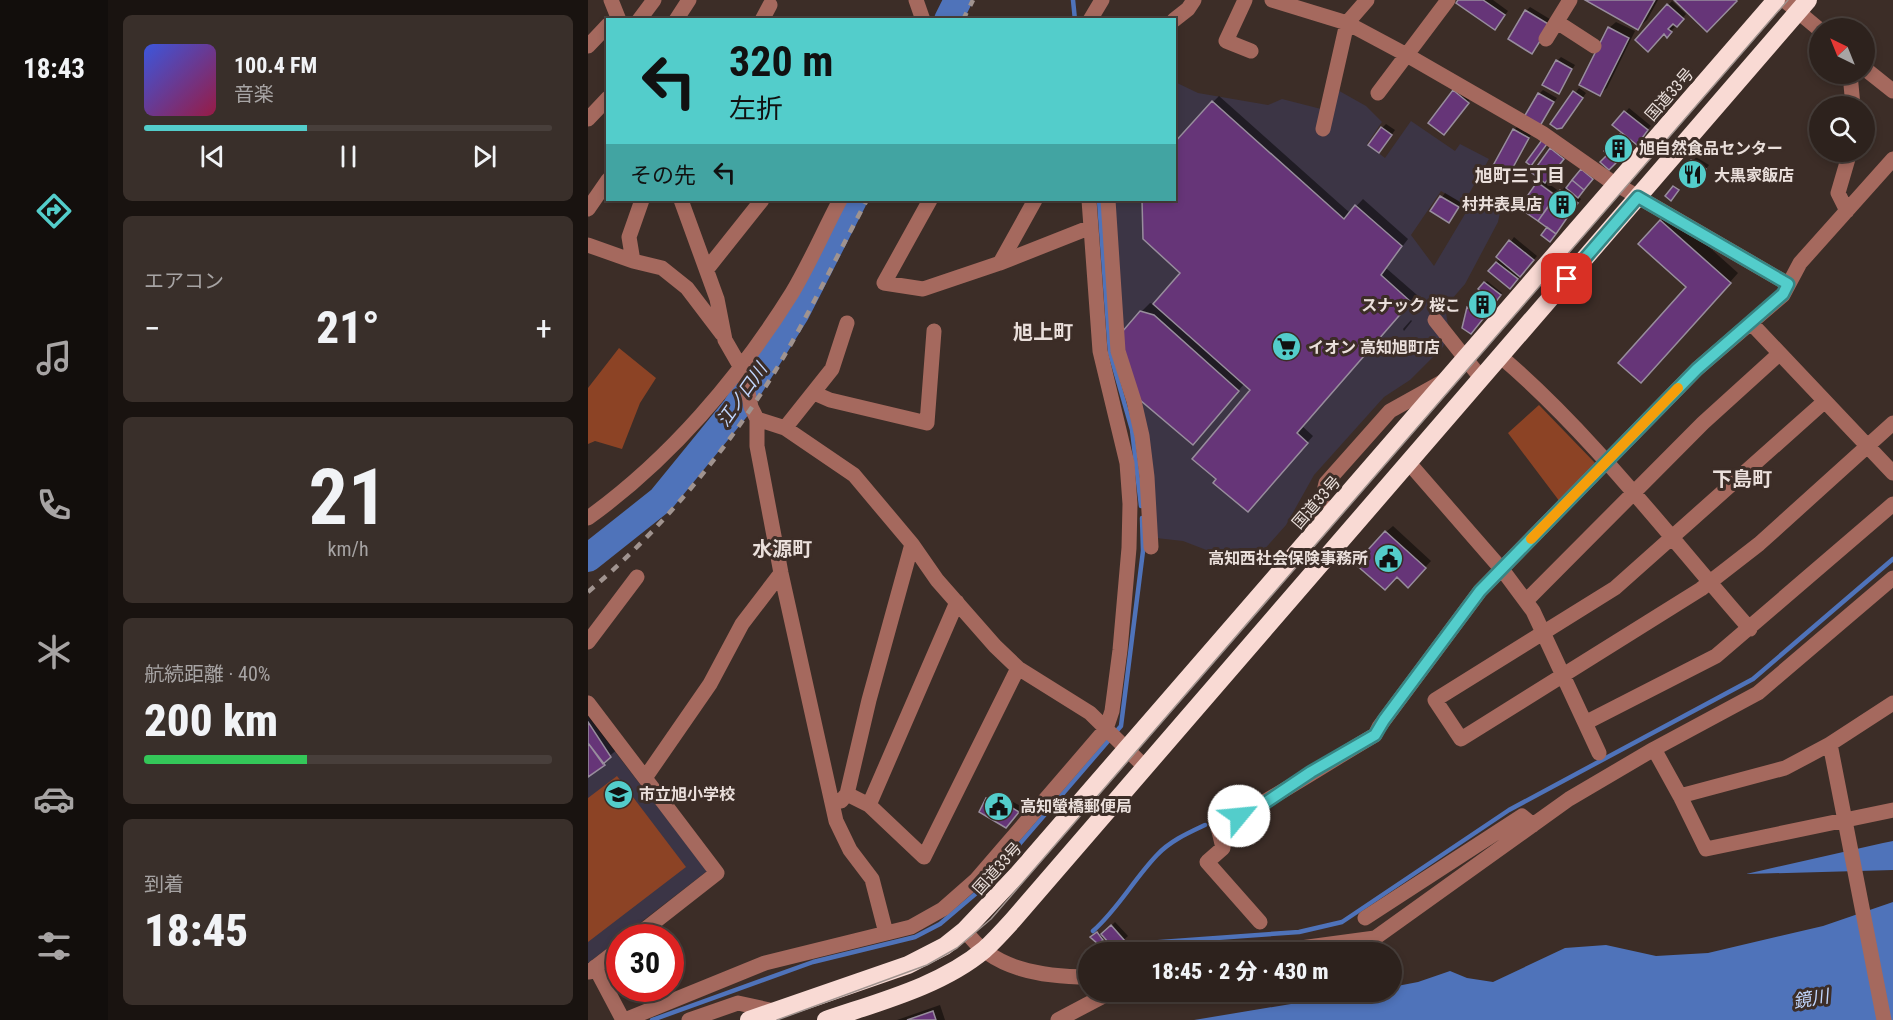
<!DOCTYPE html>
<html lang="ja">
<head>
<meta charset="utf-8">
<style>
	body { margin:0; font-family:"Roboto Condensed","Noto Sans JP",sans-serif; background:#392f2a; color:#f1f3f6; height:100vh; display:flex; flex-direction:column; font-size:22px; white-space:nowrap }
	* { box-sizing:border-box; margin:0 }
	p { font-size:20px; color:#a7a4a4 }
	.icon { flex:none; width:33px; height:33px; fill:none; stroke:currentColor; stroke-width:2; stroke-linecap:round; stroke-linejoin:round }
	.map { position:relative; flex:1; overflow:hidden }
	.panel { display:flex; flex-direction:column; gap:15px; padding:15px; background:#191310; width:480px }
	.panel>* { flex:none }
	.guide { position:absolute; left:18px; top:18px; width:570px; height:183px; border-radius:0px; box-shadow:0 3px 9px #0003,0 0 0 2px #483f3b; background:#53cdcb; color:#111; overflow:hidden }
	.needle { width:39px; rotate:317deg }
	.tools { position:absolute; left:1221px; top:18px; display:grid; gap:12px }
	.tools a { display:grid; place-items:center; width:66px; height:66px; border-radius:50%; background:#2d221d; box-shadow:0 3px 9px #0003,0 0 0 2px #483f3b; font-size:30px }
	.speed { position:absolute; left:18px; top:924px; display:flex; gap:12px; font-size:30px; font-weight:700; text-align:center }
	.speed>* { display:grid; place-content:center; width:78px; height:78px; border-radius:50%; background:#2d221d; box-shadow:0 3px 9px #0003,0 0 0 2px #483f3b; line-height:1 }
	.speed .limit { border:9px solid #d22; background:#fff; color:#111 }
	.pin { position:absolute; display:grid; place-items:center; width:51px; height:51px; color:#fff; margin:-26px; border-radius:12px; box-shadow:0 3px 9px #0006 }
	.me { position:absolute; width:66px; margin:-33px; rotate:62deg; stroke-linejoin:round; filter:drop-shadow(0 0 4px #0008) }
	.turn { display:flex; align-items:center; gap:21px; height:126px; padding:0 24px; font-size:27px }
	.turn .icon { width:78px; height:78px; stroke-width:2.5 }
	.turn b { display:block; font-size:42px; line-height:51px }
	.then { display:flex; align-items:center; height:57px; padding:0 24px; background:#0003; gap:12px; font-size:22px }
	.big { font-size:45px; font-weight:800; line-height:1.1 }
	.panel .widget { flex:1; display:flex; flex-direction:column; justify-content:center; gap:9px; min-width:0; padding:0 21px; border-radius:9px; background:#392f2a }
	.panel .dial { align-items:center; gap:0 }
	.dial b { font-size:78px; line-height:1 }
	.song { display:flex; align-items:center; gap:18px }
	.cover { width:72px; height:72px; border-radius:9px; background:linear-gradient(135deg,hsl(230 70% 55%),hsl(340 70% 35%)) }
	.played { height:6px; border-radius:3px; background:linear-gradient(90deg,#53cdcb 40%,#483f3b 40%) }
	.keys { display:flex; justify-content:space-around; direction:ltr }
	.heat { display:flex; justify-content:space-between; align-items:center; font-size:33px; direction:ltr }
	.charge { height:9px; border-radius:4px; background:linear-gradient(90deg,#34c759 40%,#483f3b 0) }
	.trip { position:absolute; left:490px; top:942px; width:324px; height:60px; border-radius:30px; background:#2d221d; box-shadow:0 3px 9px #0003,0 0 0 2px #483f3b; font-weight:800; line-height:60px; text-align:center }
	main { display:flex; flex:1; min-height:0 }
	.dock { display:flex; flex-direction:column; width:108px; justify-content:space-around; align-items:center; background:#120e0c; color:#a7a4a4 }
	.dock .icon { width:42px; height:42px }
	.dock .current { color:#53cdcb }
	.dock b { font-size:27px; color:#f1f3f6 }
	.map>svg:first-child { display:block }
	.commercial { fill:#3c3545 }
	.education { fill:#3b3546 }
	.green { fill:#8c4325 }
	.water { fill:#4f73ba }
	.shadow { fill:#0007 }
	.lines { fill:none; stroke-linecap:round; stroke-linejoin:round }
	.stream { stroke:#4f73ba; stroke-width:4.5 }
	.river { stroke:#4f73ba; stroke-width:28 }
	.building { fill:#663578; stroke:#988d9d; stroke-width:1.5 }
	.minor { stroke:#a5695e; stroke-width:15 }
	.highway { stroke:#f9dad4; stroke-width:18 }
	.tram { stroke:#a0938f; stroke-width:1.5 }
	.rail { stroke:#a0938f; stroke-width:4.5; stroke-dasharray:8 8; stroke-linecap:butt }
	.route-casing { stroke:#368584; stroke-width:15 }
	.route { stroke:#53cdcb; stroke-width:10 }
	.slow { stroke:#f59e0b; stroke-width:10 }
	.labels { text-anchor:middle; stroke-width:6; stroke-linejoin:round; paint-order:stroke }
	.street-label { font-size:16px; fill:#eadfdb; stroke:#3c2d27 }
	.poi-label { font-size:16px; font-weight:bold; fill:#eadfdb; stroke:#3c2d27; text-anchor:start }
	.neighbourhood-label { font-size:18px; font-weight:bold; fill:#eadfdb; stroke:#3c2d27 }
	.water-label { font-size:18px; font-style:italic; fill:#c1d6fd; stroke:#3c2d27 }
	.quarter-label { font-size:20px; font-weight:bold; fill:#eadfdb; stroke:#3c2d27 }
</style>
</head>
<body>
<main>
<nav class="dock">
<b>18:43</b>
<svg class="icon current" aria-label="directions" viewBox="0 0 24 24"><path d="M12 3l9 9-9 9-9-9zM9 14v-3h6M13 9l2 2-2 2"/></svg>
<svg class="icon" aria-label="music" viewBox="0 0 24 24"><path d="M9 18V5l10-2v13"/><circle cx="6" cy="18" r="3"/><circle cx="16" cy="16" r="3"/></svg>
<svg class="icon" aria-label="phone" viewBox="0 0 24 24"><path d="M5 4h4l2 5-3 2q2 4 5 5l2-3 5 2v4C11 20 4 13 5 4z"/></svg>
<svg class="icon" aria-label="climate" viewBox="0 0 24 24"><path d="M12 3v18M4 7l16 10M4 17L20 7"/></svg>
<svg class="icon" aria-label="car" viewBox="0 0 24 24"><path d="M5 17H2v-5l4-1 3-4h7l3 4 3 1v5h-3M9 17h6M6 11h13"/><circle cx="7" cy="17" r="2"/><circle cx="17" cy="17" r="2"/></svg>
<svg class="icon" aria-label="filters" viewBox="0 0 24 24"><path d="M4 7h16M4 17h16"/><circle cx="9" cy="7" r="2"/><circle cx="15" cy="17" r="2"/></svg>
</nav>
<section class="panel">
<div class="widget">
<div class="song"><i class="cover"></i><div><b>100.4 FM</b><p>音楽</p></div></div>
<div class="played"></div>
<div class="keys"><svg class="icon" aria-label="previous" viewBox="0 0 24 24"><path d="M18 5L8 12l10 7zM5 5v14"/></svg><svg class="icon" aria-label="pause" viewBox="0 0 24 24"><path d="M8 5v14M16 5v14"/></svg><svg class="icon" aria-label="next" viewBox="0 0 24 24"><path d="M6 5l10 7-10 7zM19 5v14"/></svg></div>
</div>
<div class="widget"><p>エアコン</p>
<div class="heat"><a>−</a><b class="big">21°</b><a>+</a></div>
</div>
<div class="widget dial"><b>21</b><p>km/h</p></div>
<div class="widget"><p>航続距離 · 40%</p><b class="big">200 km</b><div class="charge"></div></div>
<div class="widget"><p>到着</p><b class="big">18:45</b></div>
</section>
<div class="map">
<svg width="1305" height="1020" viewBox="0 0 1305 1020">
	<rect width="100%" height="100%" fill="#3c2d27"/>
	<!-- commercial -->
	<path class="commercial" d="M587,82L610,93L680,105L694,99L741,111L746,88L778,106L794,122L779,144L797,158L823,121L867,151L872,144L901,159L875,204L853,191L823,235L846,266L883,204L915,198L910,222L877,284L857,307L861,331L855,347L822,380L796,397L726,475L698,525L665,562L647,561L595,541L568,538L533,350L522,200H586Z"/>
	<!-- education -->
	<path class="education" d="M0,717L119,871L0,963Z"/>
	<!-- green -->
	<path class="green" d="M31,348L68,378L52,403L34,449L7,441L0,444V388Z
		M951,405L1008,464L972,502L920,433Z
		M29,776L98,867L0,942V798Z"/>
	<!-- water -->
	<path class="water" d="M1305,841V870L1158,874L1295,843Z
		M1305,902V1020H606L775,992H804V987L830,982L862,971L879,978L905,982L977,948L1018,945L1068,956L1120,953L1235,926Z"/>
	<!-- shadow -->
	<path class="shadow" d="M872,0H905L920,11L907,28Z
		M1000,0H1070L1059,20L1050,28Z
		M1084,1L1098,14L1089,25L1086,22L1083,25L1087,27L1079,35L1080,5Z
		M942,7L965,21L944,52L938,11Z
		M1028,22L1047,31L1019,88L1012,94L1021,28Z
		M973,57L987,65L970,92L969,61Z
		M870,87L883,98L859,129L866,91Z
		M991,88L998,93L978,122L964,124Z
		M955,90L969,98L952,124L951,94Z
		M631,96L762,213L775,199L820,239L798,268L829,295L714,426L725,436L666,504L664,390L657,383L613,434L553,312L562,303L567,304L594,273L556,238V200H586L625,102Z
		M1041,108L1063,126L1021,168L1022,154L1018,151L1036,133L1027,125Z
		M798,124L807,130L795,147L794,128Z
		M930,126L944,133L917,180L926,130Z
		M967,145L979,154L957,181L972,192L977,187L979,189L996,168L1006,176L989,196L993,199L971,228L975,199L951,182Z
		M1108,157L1121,165L1106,186L1093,178Z
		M857,193L874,203L861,221L845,210Z
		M1082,212L1150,273L1061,373L1100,287L1052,244Z
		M926,237L949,256L926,283L903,271Z
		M899,281L914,293L887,328L880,308L895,291L892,289Z
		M823,320L824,321L816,331L815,329Z
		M805,526L843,561L826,579L809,575L798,532Z
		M0,702L31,748L0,774Z
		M404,795L409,798L413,795L434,807L422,822L400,799Z
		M527,922L540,936L527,948L517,937L510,942L504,937L511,932L514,935Z
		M352,1005L357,1020H309Z"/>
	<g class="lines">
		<!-- stream -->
		<path class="stream" d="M485,0L487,20
			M511,200L522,353L544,430L553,506
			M505,931C530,909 546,879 569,855C582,841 600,833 617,825
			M545,944L711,932L754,922L921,810L1165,679L1305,559
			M64,1020L225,962L327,937L352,924L392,890L533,726L555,551L554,518"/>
		<!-- river -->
		<path class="river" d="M360,20L370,0
			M0,558L73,500L148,408L208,312L265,200"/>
	</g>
	<!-- building -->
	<path class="building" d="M870,0H895L917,15L907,30L868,3Z
		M997,0H1067L1050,30Z
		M1086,0H1148L1149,1L1119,32Z
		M1079,4L1096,19L1089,27L1085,24L1080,29L1084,32L1079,38L1076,34L1060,52L1047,40Z
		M937,10L962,25L944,54L920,39Z
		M1020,27L1041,38L1012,96L991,85Z
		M968,60L984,69L971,94L954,85Z
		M865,90L881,103L856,135L840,123Z
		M985,91L995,98L974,128L969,129L962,124Z
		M950,93L966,102L952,126L936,117Z
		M624,101L756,219L767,205L814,246L793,275L823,302L709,433L720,443L660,512L625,483L628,479L604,459L662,390L565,304L592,273L555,239L554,200H586V143Z
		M1036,111L1060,130L1049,145L1024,125Z
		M793,127L804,135L791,153L780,145Z
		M925,129L941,138L917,182L901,173Z
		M1032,134L1044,146L1028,163L1016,151Z
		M954,140L959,144L943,166L938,162Z
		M962,148L976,159L957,183L944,173Z
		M1020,154L1028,163L1021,170L1012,162Z
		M1103,160L1118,169L1106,188L1091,178Z
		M993,169L1005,179L996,190L984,180Z
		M984,180L996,190L990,198L978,188Z
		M949,182L968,196L950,221L931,208Z
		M1085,186L1091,190L1083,201L1077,196Z
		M972,190L990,203L979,218L961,205Z
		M852,196L871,207L861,223L842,211Z
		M961,205L979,218L968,234L950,221Z
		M1072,220L1143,283L1053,383L1030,363L1098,287L1050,244Z
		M959,227L968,234L962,242L953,235Z
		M921,240L946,260L932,277L908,257Z
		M908,262L930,279L922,289L900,271Z
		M896,282L913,295L907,303L890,289Z
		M891,294L906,305L897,316L882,305Z
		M879,307L895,319L883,334L874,328Z
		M552,311L566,315L651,391L605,445L552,400L535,350L534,332Z
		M797,531L838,568L820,588L809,577L797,590L767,564Z
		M0,722L23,757L15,764L0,743Z
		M0,743L17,765L0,777Z
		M398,798L405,802L408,798L431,812L418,828L391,812Z
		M523,925L537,941L527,950L513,934Z
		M509,932L515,940L510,944L502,937Z
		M345,1011L348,1020H319Z"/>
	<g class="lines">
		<!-- minor -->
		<path class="minor" d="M23,0L31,20
			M328,0L335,20
			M657,0L638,41L663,51
			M684,0L759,23L817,54L954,133L1021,180L1200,284
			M1196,0L1232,30
			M51,20L66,0
			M88,20L101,0
			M174,20L182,5
			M502,20L514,0
			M586,20L600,9L606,0
			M969,22L1006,46
			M958,39L982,0
			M0,46L20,25
			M1276,68L1305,91
			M1262,74L1265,106
			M790,93L860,0
			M0,119L20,98
			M735,129L759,23L779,0
			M93,200L129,299L137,340L156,373L163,407L169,419V446L193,573L248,821L262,850L284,879L298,933
			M342,200L296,283L335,289L412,263L503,227
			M520,200L530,351L546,401L554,436L559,477L563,547
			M0,209L20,180
			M1259,211L1250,193L1262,152
			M0,245L45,261L74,268L99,288L134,334
			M45,261L41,237L54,200
			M412,263L447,200
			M119,269L174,200
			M847,320L893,378
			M1163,323L1305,473
			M912,356C1002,432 1083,539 1162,629
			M226,393L242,400L339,423L346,331
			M1237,401L1027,588L847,700L873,739L1113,589L1171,544L1305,423
			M169,419L197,428L266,475L324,544L349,580L407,646L430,668L502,713L557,767
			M197,428L244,369L259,323
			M821,463L916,572L945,611L1011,753
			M0,518C82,459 151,378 204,293C222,263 236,230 252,200
			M727,530L738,483L802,411L854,382
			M938,601L1115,423L1191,354
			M0,642L49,577
			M0,703L129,873L46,938
			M997,723L1128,656L1305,504
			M1242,744L1296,1020
			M1066,749L1092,796L1197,768L1242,744L1305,703
			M57,778L122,684L154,624L193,573
			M259,794L281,805L336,857L430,668
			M1092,796L1118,849L1305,810
			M253,801L259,794L281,700L324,544
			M281,805L369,602
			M777,918L934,816L945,825
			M672,922L619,862L635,848L630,827C684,800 734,766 787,735L791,727L892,591L1109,369L1195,295L1212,263L1305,159
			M377,930C404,970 456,977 501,977
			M682,952L787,938L981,799L1066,749L1170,693L1305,578
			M7,967L35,1020
			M1,972L32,948
			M37,1020L177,963L323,927L355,909L388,880L518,729L524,711L532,650L541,548L542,504L539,463L512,351L501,200
			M101,1020L150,1003L186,1011
			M470,1020L523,992"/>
		<!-- highway -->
		<path class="highway" d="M161,1020L320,965L357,946L377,930L430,874L1188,0
			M238,1020C290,1002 353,986 396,950C406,941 416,930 425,920L1220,0"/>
		<!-- tram -->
		<path class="tram" d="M189,1020L339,965L369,948L403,919L1200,0"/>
		<!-- rail -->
		<path class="rail" d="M375,20L385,0
			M0,592C73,530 136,454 186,373C220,317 248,257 279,200"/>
	</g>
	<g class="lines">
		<defs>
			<path id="route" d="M651,816L668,809L723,772L787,735L796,720L892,591L1109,369L1195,294L1200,284L1050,197L979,279"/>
		</defs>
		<!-- route casing -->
		<use href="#route" class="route-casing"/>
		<!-- route -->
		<use href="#route" class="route"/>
		<!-- slow -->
		<path class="slow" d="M943,539L1090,388"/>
	</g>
	<!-- icons -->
	<defs>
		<symbol id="building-disc" viewBox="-11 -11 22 22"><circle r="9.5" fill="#53cdcb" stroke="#3c2d27"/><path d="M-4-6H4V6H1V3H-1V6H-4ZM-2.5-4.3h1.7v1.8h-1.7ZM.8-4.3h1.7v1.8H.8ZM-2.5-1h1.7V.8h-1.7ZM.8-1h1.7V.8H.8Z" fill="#111"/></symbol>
		<symbol id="restaurant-disc" viewBox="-11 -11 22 22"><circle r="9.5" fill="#53cdcb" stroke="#3c2d27"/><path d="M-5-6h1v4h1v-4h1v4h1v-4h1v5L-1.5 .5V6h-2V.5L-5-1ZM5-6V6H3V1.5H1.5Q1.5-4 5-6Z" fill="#111"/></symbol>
		<symbol id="supermarket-disc" viewBox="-11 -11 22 22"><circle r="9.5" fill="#53cdcb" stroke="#3c2d27"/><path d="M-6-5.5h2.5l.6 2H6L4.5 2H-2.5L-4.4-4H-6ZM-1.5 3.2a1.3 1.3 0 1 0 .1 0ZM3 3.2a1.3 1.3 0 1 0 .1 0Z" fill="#111"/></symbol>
		<symbol id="civic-disc" viewBox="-11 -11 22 22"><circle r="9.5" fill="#53cdcb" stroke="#3c2d27"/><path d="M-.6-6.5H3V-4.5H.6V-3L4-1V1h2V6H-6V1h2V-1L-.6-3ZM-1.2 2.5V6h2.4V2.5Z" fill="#111"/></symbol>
		<symbol id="school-disc" viewBox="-11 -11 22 22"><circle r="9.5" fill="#53cdcb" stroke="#3c2d27"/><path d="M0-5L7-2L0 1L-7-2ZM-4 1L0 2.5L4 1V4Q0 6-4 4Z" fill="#111"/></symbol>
	</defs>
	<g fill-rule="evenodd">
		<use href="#building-disc" x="1014" y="132" width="33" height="33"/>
		<use href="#restaurant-disc" x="1088" y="158" width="33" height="33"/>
		<use href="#building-disc" x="958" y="188" width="33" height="33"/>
		<use href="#building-disc" x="878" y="288" width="33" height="33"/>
		<use href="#supermarket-disc" x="682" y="330" width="33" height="33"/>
		<use href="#civic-disc" x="784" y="542" width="33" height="33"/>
		<use href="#school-disc" x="14" y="778" width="33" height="33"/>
		<use href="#civic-disc" x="394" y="790" width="33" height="33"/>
	</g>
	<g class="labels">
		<!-- street labels -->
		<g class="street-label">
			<text transform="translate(1081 94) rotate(-49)" y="6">国道33号</text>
			<text transform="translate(728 502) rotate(-49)" y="6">国道33号</text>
			<text transform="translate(409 868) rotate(-48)" y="6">国道33号</text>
		</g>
		<!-- poi labels -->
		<g class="poi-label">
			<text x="1051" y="154">旭自然食品センター</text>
			<text x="1126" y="181">大黒家飯店</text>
			<text x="954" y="210" text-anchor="end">村井表具店</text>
			<text x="873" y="311" text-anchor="end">スナック 桜こ</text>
			<text x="720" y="353">イオン 高知旭町店</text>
			<text x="780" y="564" text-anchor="end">高知西社会保険事務所</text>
			<text x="51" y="800">市立旭小学校</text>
			<text x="432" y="812">高知螢橋郵便局</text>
		</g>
		<!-- neighbourhood labels -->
		<g class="neighbourhood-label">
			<text x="932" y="182">旭町三丁目</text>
		</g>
		<!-- water labels -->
		<g class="water-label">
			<text transform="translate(154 395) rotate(-55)" y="6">江ノ口川</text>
			<text transform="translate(1223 999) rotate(-10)" y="6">鏡川</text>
		</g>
		<!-- quarter labels -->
		<g class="quarter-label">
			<text x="455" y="339">旭上町</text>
			<text x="1154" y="486">下島町</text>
			<text x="194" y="556">水源町</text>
		</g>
	</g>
</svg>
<div class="tools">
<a><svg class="needle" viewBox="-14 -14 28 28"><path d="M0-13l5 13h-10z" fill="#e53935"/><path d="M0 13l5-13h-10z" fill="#a7a4a4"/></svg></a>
<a><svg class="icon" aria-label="search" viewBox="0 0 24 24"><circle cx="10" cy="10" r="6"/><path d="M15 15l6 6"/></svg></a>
</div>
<div class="speed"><div class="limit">30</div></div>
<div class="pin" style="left:979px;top:279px;background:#d93025"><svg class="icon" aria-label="arrive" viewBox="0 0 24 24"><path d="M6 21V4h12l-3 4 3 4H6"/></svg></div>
<svg class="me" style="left:651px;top:816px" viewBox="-20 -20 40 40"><circle r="19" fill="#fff"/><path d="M0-13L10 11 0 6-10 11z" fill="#53cdcb"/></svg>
<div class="trip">18:45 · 2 分 · 430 m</div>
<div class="guide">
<div class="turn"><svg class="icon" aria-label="left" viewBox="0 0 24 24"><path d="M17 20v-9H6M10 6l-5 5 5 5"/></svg><div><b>320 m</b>左折</div></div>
<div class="then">その先<svg class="icon" aria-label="left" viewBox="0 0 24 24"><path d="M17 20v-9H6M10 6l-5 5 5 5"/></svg></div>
</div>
</div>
</main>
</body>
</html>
